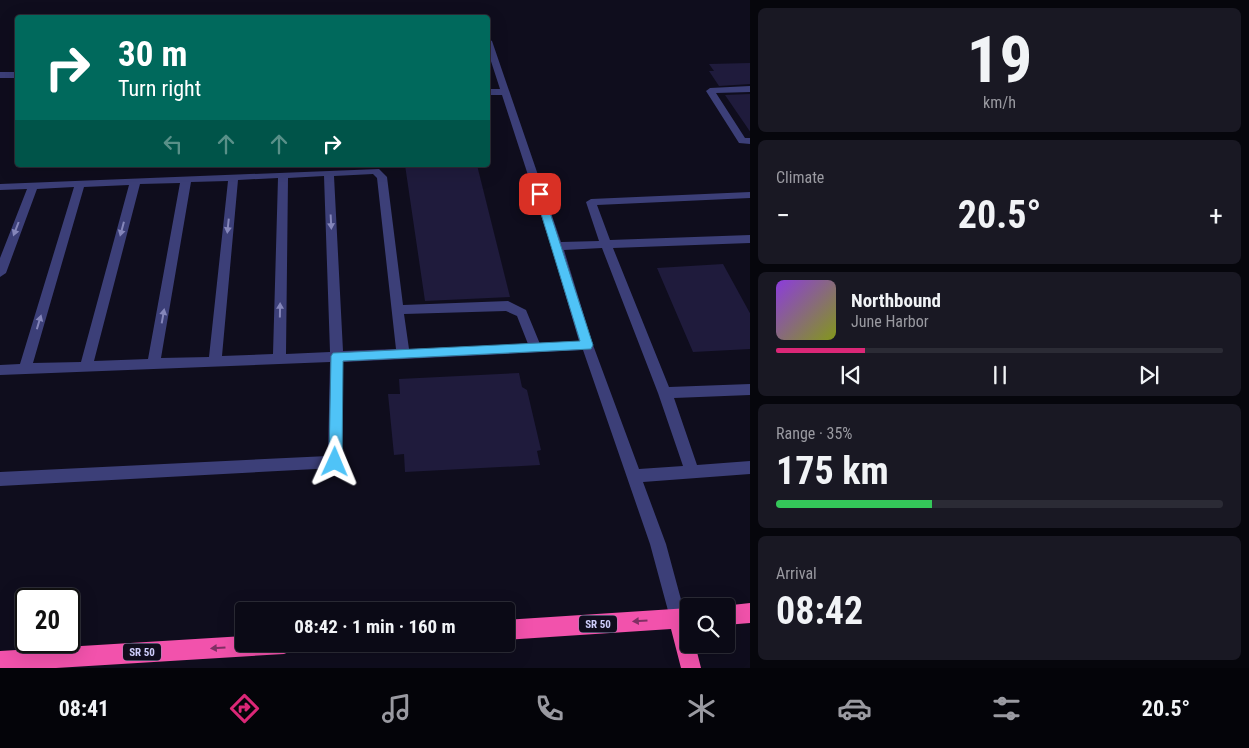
<!DOCTYPE html>
<html lang="en">
<head>
<meta charset="utf-8">
<style>
	body { margin:0; font-family:"Roboto Condensed",sans-serif; background:#191823; color:#f1f3f6; height:100vh; display:flex; flex-direction:column; font-size:19px; white-space:nowrap }
	* { box-sizing:border-box; margin:0 }
	p { font-size:16px; color:#9a9aa1 }
	.icon { flex:none; width:28px; height:28px; fill:none; stroke:currentColor; stroke-width:2; stroke-linecap:round; stroke-linejoin:round }
	.map { position:relative; flex:1; overflow:hidden }
	.drawer { display:flex; flex-direction:column; gap:8px; padding:8px; background:#06060c; width:499px }
	.drawer>* { flex:none }
	.top-card { position:absolute; left:15px; top:15px; width:475px; height:152px; border-radius:5px; box-shadow:0 5px 20px #0002,0 0 0 1px #2b2b35; background:#00695c; color:#fff; overflow:hidden }
	.controls { position:absolute; left:680px; top:598px; display:grid; gap:10px }
	.controls a { display:grid; place-items:center; width:55px; height:55px; border-radius:5px; background:#0b0a16; box-shadow:0 5px 20px #0002,0 0 0 1px #2b2b35; font-size:25px }
	.speed { position:absolute; left:15px; top:588px; display:flex; gap:10px; font-size:25px; font-weight:700; text-align:center }
	.speed>* { display:grid; place-content:center; width:65px; height:65px; border-radius:50%; background:#0b0a16; box-shadow:0 5px 20px #0002,0 0 0 1px #2b2b35; line-height:1 }
	.speed .limit { border:2px solid #111; border-radius:8px; background:#fff; color:#111 }
	.pin { position:absolute; display:grid; place-items:center; width:42px; height:42px; color:#fff; margin:-21px; border-radius:10px; box-shadow:0 2px 8px #0006 }
	.me { position:absolute; width:55px; margin:-28px; rotate:1deg; stroke-linejoin:round; filter:drop-shadow(0 0 4px #0008) }
	.turn { display:flex; align-items:center; gap:18px; height:105px; padding:0 20px; font-size:22px }
	.turn .icon { width:65px; height:65px; stroke-width:2.5 }
	.turn b { display:block; font-size:35px; line-height:42px }
	.lanes { display:flex; align-items:center; height:48px; padding:0 20px; background:#0003; justify-content:center; gap:25px; direction:ltr }
	.lanes .off { opacity:.35 }
	.big { font-size:38px; font-weight:700; line-height:1.1 }
	.drawer .tile { flex:1; display:flex; flex-direction:column; justify-content:center; gap:8px; min-width:0; padding:0 18px; border-radius:8px; background:#191823 }
	.drawer .dial { align-items:center; gap:0 }
	.dial b { font-size:65px; line-height:1 }
	.song { display:flex; align-items:center; gap:15px }
	.cover { width:60px; height:60px; border-radius:8px; background:linear-gradient(135deg,hsl(270 70% 55%),hsl(70 70% 35%)) }
	.played { height:5px; border-radius:2px; background:linear-gradient(90deg,#db2777 20%,#2b2b35 20%) }
	.keys { display:flex; justify-content:space-around; direction:ltr }
	.heat { display:flex; justify-content:space-between; align-items:center; font-size:28px; direction:ltr }
	.charge { height:8px; border-radius:4px; background:linear-gradient(90deg,#34c759 35%,#2b2b35 0) }
	.trip { position:absolute; left:235px; top:602px; width:280px; height:50px; border-radius:5px; background:#0b0a16; box-shadow:0 5px 20px #0002,0 0 0 1px #2b2b35; font-weight:700; line-height:50px; text-align:center }
	.dock { display:flex; height:80px; justify-content:space-around; align-items:center; background:#040409; color:#9a9aa1 }
	.dock .icon { width:35px; height:35px }
	.dock .active { color:#db2777 }
	.dock b { font-size:22px; color:#f1f3f6 }
	main { display:flex; flex:1; min-height:0 }
	.map>svg:first-child { display:block }
	.building { fill:#1f1b3c }
	.lines { fill:none; stroke-linecap:round; stroke-linejoin:round }
	.minor { fill:#3c3f78; fill-rule:evenodd }
	.highway { fill:#f252ac; fill-rule:evenodd }
	.oneway { fill:#8586ba }
	.oneway2 { fill:#803064 }
	.route { fill:#4fc3f7; stroke:#337fa1 }
	.labels { text-anchor:middle; stroke-width:5; stroke-linejoin:round; paint-order:stroke }
	.shield { fill:#0f0d1d; stroke:#9593b8; stroke-width:1 }
	.shield-label { font-size:11px; font-weight:bold; fill:#cecdfb }
</style>
</head>
<body>
<main>
<div class="map">
<svg width="751" height="668" viewBox="0 0 751 668">
	<rect width="100%" height="100%" fill="#0f0d1d"/>
	<!-- building -->
	<path class="building" d="M751,63V84L719,86L709,71H714L709,64Z
		M751,94V133L725,95Z
		M405,165H477L510,297L425,301Z
		M723,264L751,315V349L693,352L657,268Z
		M519,373L522,387L527,390L541,450L537,451L540,465L405,472L404,454L394,455L388,394H400L399,379Z"/>
	<g class="lines">
		<!-- minor -->
		<path class="minor" d="M488,39L492,41L561,242L599,241L586,202L591,199L751,192V198L597,205L610,240L751,235V243L613,248L669,387L751,384V395L674,398L697,465L751,461V474L643,482L666,544L686,618L684,624L678,626L672,624L670,618L650,544L583,350L343,362L342,462L340,467L335,468L0,486V472L328,456L330,362L0,375V365L20,364L74,187L37,189L6,273L0,277V258L27,189L0,190V184L379,169L387,177L403,305L508,301L526,310L540,344L579,341L551,246L502,95H488V89H500L488,52ZM373,174L377,178L396,349L343,351L334,176ZM324,176L330,352L286,354L288,178ZM278,178L273,354L222,356L238,180ZM228,181L209,357L161,358L191,182ZM180,183L148,359L94,361L140,184ZM129,185L81,362L33,363L84,187ZM602,248L658,393L683,466L639,469L593,345L564,250ZM506,311L517,316L528,344L409,349L404,314Z
			M0,72H18V78H0Z
			M751,86V92L716,93L745,138H751V144L739,143L706,91L710,88Z"/>
		<!-- highway -->
		<path class="highway" d="M751,603V623L726,625V606H723Z
			M689,608V644H695L701,668H681L671,629L506,640V620Z
			M244,636V644H294L291,651L284,654L56,668H0V651Z"/>
	</g>
	<!-- one-way arrows -->
	<defs><path id="oneway-solid" d="M-6-.8H1V-3.2L6.5 0L1 3.2V.8H-6Z" transform="scale(1.25)"/></defs>
	<g class="oneway">
		<use href="#oneway-solid" transform="translate(331 222) rotate(87)"/>
		<use href="#oneway-solid" transform="translate(228 226) rotate(96)"/>
		<use href="#oneway-solid" transform="translate(16 229) rotate(111)"/>
		<use href="#oneway-solid" transform="translate(122 229) rotate(105)"/>
		<use href="#oneway-solid" transform="translate(280 310) rotate(-89)"/>
		<use href="#oneway-solid" transform="translate(163 316) rotate(-80)"/>
		<use href="#oneway-solid" transform="translate(39 322) rotate(-73)"/>
	</g>
	<g class="oneway2">
		<use href="#oneway-solid" transform="translate(640 621) rotate(176)"/>
		<use href="#oneway-solid" transform="translate(218 648) rotate(176)"/>
	</g>
	<!-- route -->
	<path class="route" d="M540,191L544,194L593,345L591,349L343,361L342,462L340,466L335,467L331,466L329,462L331,356L333,353L580,341L535,194Z"/>
	<g class="labels">
		<!-- shield labels -->
		<g class="shield">
			<rect x="579" y="615.5" width="38" height="17" rx="4"/>
			<rect x="123" y="643.5" width="38" height="17" rx="4"/>
		</g>
		<g class="shield-label">
			<text x="598" y="628">SR 50</text>
			<text x="142" y="656">SR 50</text>
		</g>
	</g>
</svg>
<div class="controls">
<a><svg class="icon" aria-label="search" viewBox="0 0 24 24"><circle cx="10" cy="10" r="6"/><path d="M15 15l6 6"/></svg></a>
</div>
<div class="speed"><div class="limit">20</div></div>
<div class="pin" style="left:540px;top:194px;background:#d93025"><svg class="icon" aria-label="arrive" viewBox="0 0 24 24"><path d="M6 21V4h12l-3 4 3 4H6"/></svg></div>
<svg class="me" style="left:335px;top:462px" viewBox="-20 -20 40 40"><path d="M0-17L14 15 0 8-14 15z" fill="#4fc3f7" stroke="#fff" stroke-width="4"/></svg>
<div class="trip">08:42 · 1 min · 160 m</div>
<div class="top-card">
<div class="turn"><svg class="icon" aria-label="right" viewBox="0 0 24 24"><path d="M7 20v-9h11M14 6l5 5-5 5"/></svg><div><b>30 m</b>Turn right</div></div>
<div class="lanes"><svg class="icon off" aria-label="left" viewBox="0 0 24 24"><path d="M17 20v-9H6M10 6l-5 5 5 5"/></svg><svg class="icon off" aria-label="ahead" viewBox="0 0 24 24"><path d="M12 20V5M6 11l6-6 6 6"/></svg><svg class="icon off" aria-label="ahead" viewBox="0 0 24 24"><path d="M12 20V5M6 11l6-6 6 6"/></svg><svg class="icon" aria-label="right" viewBox="0 0 24 24"><path d="M7 20v-9h11M14 6l5 5-5 5"/></svg></div>
</div>
</div>
<section class="drawer">
<div class="tile dial"><b>19</b><p>km/h</p></div>
<div class="tile"><p>Climate</p>
<div class="heat"><a>−</a><b class="big">20.5°</b><a>+</a></div>
</div>
<div class="tile">
<div class="song"><i class="cover"></i><div><b>Northbound</b><p>June Harbor</p></div></div>
<div class="played"></div>
<div class="keys"><svg class="icon" aria-label="previous" viewBox="0 0 24 24"><path d="M18 5L8 12l10 7zM5 5v14"/></svg><svg class="icon" aria-label="pause" viewBox="0 0 24 24"><path d="M8 5v14M16 5v14"/></svg><svg class="icon" aria-label="next" viewBox="0 0 24 24"><path d="M6 5l10 7-10 7zM19 5v14"/></svg></div>
</div>
<div class="tile"><p>Range · 35%</p><b class="big">175 km</b><div class="charge"></div></div>
<div class="tile"><p>Arrival</p><b class="big">08:42</b></div>
</section>
</main>
<nav class="dock">
<b>08:41</b>
<svg class="icon active" aria-label="directions" viewBox="0 0 24 24"><path d="M12 3l9 9-9 9-9-9zM9 14v-3h6M13 9l2 2-2 2"/></svg>
<svg class="icon" aria-label="music" viewBox="0 0 24 24"><path d="M9 18V5l10-2v13"/><circle cx="6" cy="18" r="3"/><circle cx="16" cy="16" r="3"/></svg>
<svg class="icon" aria-label="phone" viewBox="0 0 24 24"><path d="M5 4h4l2 5-3 2q2 4 5 5l2-3 5 2v4C11 20 4 13 5 4z"/></svg>
<svg class="icon" aria-label="climate" viewBox="0 0 24 24"><path d="M12 3v18M4 7l16 10M4 17L20 7"/></svg>
<svg class="icon" aria-label="car" viewBox="0 0 24 24"><path d="M5 17H2v-5l4-1 3-4h7l3 4 3 1v5h-3M9 17h6M6 11h13"/><circle cx="7" cy="17" r="2"/><circle cx="17" cy="17" r="2"/></svg>
<svg class="icon" aria-label="filters" viewBox="0 0 24 24"><path d="M4 7h16M4 17h16"/><circle cx="9" cy="7" r="2"/><circle cx="15" cy="17" r="2"/></svg>
<b>20.5°</b>
</nav>
</body>
</html>
